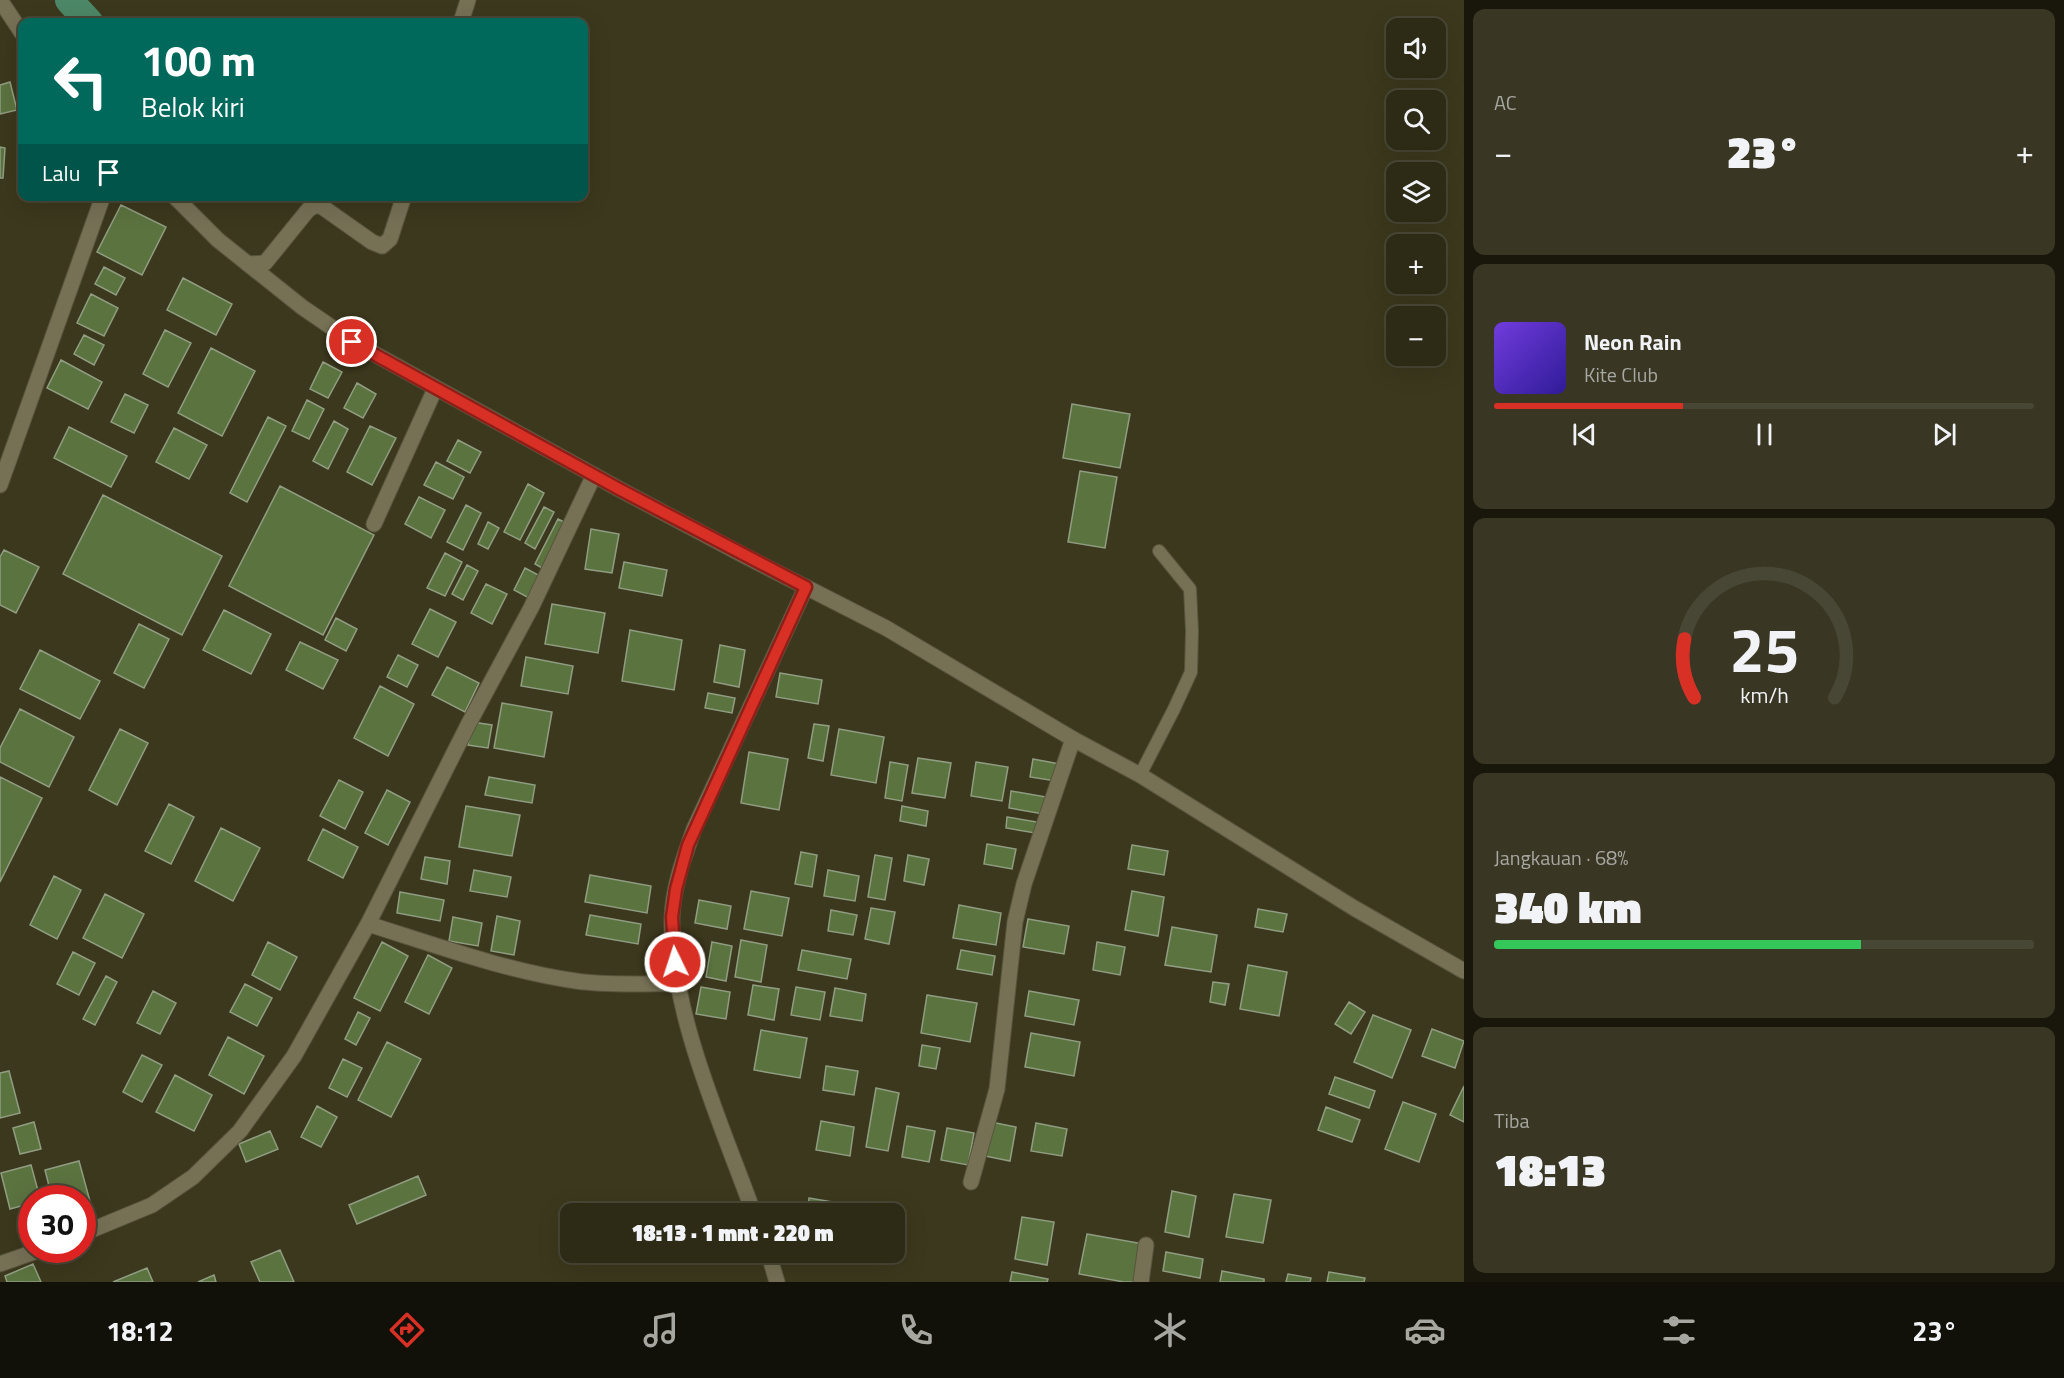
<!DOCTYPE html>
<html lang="id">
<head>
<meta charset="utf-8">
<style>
	body { margin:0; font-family:"Titillium Web",sans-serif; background:#393623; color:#f1f3f6; height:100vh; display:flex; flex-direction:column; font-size:22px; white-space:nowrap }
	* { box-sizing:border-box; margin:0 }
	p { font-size:20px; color:#a7a7a1 }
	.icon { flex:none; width:33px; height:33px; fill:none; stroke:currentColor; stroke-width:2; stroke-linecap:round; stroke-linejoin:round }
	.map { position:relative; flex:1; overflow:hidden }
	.details { display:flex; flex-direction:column; gap:9px; padding:9px; background:#19170c; width:600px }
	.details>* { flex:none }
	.top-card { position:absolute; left:18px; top:18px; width:570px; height:183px; border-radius:12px; box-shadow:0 6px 24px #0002,0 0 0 2px #484635; background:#00695c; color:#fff; overflow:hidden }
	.fabs { position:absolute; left:1386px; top:18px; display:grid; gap:12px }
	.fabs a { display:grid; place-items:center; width:60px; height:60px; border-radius:12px; background:#2d2a16; box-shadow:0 6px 24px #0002,0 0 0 2px #484635; font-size:30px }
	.speed { position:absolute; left:18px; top:1185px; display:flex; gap:12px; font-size:30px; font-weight:700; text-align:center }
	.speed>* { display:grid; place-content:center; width:78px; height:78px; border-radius:50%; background:#2d2a16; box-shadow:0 6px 24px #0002,0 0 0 2px #484635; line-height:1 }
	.speed .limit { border:9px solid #d22; background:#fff; color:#111 }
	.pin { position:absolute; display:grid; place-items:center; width:51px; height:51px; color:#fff; margin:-26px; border:3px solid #fff; border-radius:50%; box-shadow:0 2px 6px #0007 }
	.me { position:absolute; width:66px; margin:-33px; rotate:356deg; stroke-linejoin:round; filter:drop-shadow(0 0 4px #0008) }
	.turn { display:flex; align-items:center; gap:21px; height:126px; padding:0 24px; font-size:27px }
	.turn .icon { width:78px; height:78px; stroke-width:2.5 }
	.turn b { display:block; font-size:42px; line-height:51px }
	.then { display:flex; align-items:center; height:57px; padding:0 24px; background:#0003; gap:12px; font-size:22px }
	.big { font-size:45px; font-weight:800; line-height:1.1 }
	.details .card { flex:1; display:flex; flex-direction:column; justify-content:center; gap:9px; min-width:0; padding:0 21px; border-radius:12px; background:#393623 }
	.details .dial { align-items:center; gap:0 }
	.dial svg { height:156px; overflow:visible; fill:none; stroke:#484635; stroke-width:7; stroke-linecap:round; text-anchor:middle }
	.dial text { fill:#f1f3f6; stroke:none }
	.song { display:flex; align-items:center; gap:18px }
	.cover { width:72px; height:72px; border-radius:9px; background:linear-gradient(135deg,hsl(260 70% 55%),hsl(250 70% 35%)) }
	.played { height:6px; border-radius:3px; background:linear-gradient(90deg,#d93025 35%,#484635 35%) }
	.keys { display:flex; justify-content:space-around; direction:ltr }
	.heat { display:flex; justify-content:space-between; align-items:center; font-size:33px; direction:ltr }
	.charge { height:9px; border-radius:4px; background:linear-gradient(90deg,#34c759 68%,#484635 0) }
	.trip { position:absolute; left:560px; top:1203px; width:345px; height:60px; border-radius:12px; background:#2d2a16; box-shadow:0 6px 24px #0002,0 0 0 2px #484635; font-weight:800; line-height:60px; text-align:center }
	.menu { display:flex; height:96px; justify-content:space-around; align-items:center; background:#121109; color:#a7a7a1 }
	.menu .icon { width:42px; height:42px }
	.menu .current { color:#d93025 }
	.menu b { font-size:27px; color:#f1f3f6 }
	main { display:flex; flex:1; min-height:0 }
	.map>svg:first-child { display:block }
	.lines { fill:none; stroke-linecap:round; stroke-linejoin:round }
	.canal { stroke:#4c8767; stroke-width:28 }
	.building { fill:#5b733f; stroke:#909d82; stroke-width:1.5 }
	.lane-casing { stroke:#58553e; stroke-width:14 }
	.street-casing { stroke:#58553e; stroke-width:17 }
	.secondary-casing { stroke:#58553e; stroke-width:17 }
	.lane { stroke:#767155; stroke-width:12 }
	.street { stroke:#767155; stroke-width:15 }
	.secondary { stroke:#767155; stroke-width:15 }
	.route-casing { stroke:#8d1f18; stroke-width:15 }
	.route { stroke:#d93025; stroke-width:10 }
</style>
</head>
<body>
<main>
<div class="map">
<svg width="1464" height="1282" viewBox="0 0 1464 1282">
	<rect width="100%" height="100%" fill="#3c381d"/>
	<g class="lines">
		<!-- canal -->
		<path class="canal" d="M69,0L89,22"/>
	</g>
	<!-- building -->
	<path class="building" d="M10,82L17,110L0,114V85Z
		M0,147L5,148L3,178H0Z
		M121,205L166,227L142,275L97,252Z
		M104,267L125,278L116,295L95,284Z
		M183,278L232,304L216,335L167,310Z
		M91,294L118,308L104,336L77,323Z
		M165,330L191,343L168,387L143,374Z
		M84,335L104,345L94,365L74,354Z
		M211,348L255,371L222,436L178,413Z
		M61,360L102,382L88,409L47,388Z
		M323,362L342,372L328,398L310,389Z
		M357,383L376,394L363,418L344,408Z
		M125,394L148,405L134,433L111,422Z
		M307,400L324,409L309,439L292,431Z
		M1072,404L1130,414L1120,468L1063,458Z
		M268,417L286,426L247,502L230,493Z
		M334,421L348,429L328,469L313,461Z
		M370,426L396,438L372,485L347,472Z
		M69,427L127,456L111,487L54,458Z
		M174,428L207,445L189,479L156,462Z
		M458,440L481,452L470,473L447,461Z
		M436,462L464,477L453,499L424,485Z
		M1080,471L1117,477L1105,548L1068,542Z
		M528,484L544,493L520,540L504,532Z
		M280,486L374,535L323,635L229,586Z
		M103,495L222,556L182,635L63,574Z
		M419,497L445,510L431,538L405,524Z
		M466,505L481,513L463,550L447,542Z
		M544,507L554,512L535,549L525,543Z
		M558,519L572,526L549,572L535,564Z
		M488,522L499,528L488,549L478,544Z
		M591,529L619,534L612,573L585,569Z
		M4,550L39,567L16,613L0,605V557Z
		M445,553L462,562L445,596L427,588Z
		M624,562L667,570L662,596L619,588Z
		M467,565L478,571L463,600L452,594Z
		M525,568L542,577L531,599L514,590Z
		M486,584L507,594L492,624L471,613Z
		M552,604L605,613L598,653L545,644Z
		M430,609L456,622L438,657L412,644Z
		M224,610L271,634L251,674L203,650Z
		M336,618L357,629L346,651L325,640Z
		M139,624L169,639L144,688L114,673Z
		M630,630L682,640L674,690L622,681Z
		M300,642L338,660L323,689L286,670Z
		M720,645L745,650L739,687L714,682Z
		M40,650L100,681L80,719L20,689Z
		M398,655L418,665L407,687L387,677Z
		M526,657L573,666L568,694L521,686Z
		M447,667L479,683L465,712L432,695Z
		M780,673L822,680L818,704L776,697Z
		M380,686L414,704L388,756L354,738Z
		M708,693L735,698L732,713L705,708Z
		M502,703L552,712L544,757L494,748Z
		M20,709L74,737L49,787L0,762V748Z
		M472,722L492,725L488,748L468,745Z
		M814,724L829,726L823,761L808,758Z
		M120,729L148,743L117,805L89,790Z
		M839,729L884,737L876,783L831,775Z
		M749,752L788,759L779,810L741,803Z
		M918,758L951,763L945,798L912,793Z
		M1033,759L1065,765L1062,782L1030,777Z
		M890,762L908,765L902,801L885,798Z
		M976,762L1008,767L1002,801L971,796Z
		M0,777L42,798L0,882Z
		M489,777L535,785L532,803L485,795Z
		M339,780L363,792L345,829L320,816Z
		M387,790L410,802L388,845L365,833Z
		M1011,791L1052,798L1049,815L1009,808Z
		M169,804L194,817L171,864L145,851Z
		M466,806L520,815L512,856L459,847Z
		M902,806L928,811L926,826L900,821Z
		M1007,817L1043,823L1041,834L1006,828Z
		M221,828L260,848L233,901L195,881Z
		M323,829L358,847L343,878L308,860Z
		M987,844L1016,849L1012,869L984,864Z
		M1132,845L1168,851L1164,875L1128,869Z
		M801,852L817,855L812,887L795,884Z
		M875,855L892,858L885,900L868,897Z
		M908,855L929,859L924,885L904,881Z
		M425,857L450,861L447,884L421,879Z
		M474,870L511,877L507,897L470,891Z
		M828,870L859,876L855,901L824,896Z
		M590,875L651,886L647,913L585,902Z
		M54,876L81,890L57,939L30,925Z
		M751,891L789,898L782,936L744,929Z
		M1132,891L1164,897L1158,936L1125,930Z
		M400,892L444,900L440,921L397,913Z
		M105,894L144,914L122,958L83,938Z
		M699,900L731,906L727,929L695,923Z
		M959,905L1001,913L996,945L953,938Z
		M871,908L895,912L889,944L865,939Z
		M1258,909L1287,914L1283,932L1255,927Z
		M831,910L857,915L853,935L828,931Z
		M590,915L641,924L638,944L586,935Z
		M497,916L520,921L514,955L491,951Z
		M453,917L482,923L478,946L449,941Z
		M1028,919L1069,926L1064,954L1023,947Z
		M1172,927L1217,935L1211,972L1165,965Z
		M741,940L767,945L761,982L735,977Z
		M268,942L297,957L280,990L252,975Z
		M382,942L408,956L380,1011L354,998Z
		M712,942L732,946L726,981L706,977Z
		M1097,942L1125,947L1120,975L1093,970Z
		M802,950L851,959L847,979L798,970Z
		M961,950L995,956L992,975L957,969Z
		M73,952L95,963L79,995L57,984Z
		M428,955L452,968L429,1014L405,1002Z
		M1248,965L1287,972L1279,1016L1240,1009Z
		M106,976L117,982L95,1025L83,1019Z
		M1213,982L1229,984L1225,1005L1210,1002Z
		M245,984L272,998L257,1026L230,1012Z
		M753,985L779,989L774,1020L748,1015Z
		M701,987L730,992L726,1019L696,1014Z
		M796,987L825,992L820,1020L791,1015Z
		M835,988L866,994L862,1021L830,1016Z
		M153,991L176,1003L160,1034L137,1023Z
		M1029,991L1079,1000L1074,1025L1025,1016Z
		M927,995L977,1003L970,1042L921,1033Z
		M1349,1002L1365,1012L1351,1034L1335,1024Z
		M358,1012L370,1018L356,1045L345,1039Z
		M1373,1015L1411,1030L1392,1078L1354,1062Z
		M1432,1029L1464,1041L1455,1068L1422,1056Z
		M761,1030L807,1038L800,1078L754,1070Z
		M1031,1033L1080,1042L1074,1076L1025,1067Z
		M228,1037L264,1056L244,1094L209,1075Z
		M387,1042L421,1059L391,1117L358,1100Z
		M922,1045L940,1048L936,1069L919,1066Z
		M142,1055L162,1065L142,1102L123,1092Z
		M343,1059L362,1068L347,1097L329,1088Z
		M826,1066L858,1071L854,1095L823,1090Z
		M9,1071L20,1113L0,1118V1073Z
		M175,1075L212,1095L194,1131L156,1112Z
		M1335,1077L1375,1091L1369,1108L1329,1094Z
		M1464,1086V1122L1450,1115Z
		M876,1088L899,1093L888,1151L866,1147Z
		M1403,1102L1436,1114L1419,1162L1385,1149Z
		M317,1106L337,1117L321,1147L301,1137Z
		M1326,1107L1360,1120L1352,1142L1318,1130Z
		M821,1121L854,1127L850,1156L816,1150Z
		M34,1122L41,1149L20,1154L13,1128Z
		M991,1122L1016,1127L1010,1161L985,1156Z
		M1036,1123L1067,1129L1062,1156L1031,1151Z
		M907,1126L935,1131L929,1162L902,1157Z
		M947,1128L974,1133L968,1165L941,1160Z
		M270,1131L278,1149L246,1162L239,1144Z
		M79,1161L91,1205L82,1208V1198H52L45,1170Z
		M31,1165L40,1198H32V1203L10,1209L1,1173Z
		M418,1176L426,1195L357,1224L349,1205Z
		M1172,1191L1196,1196L1189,1237L1165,1232Z
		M1234,1194L1271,1200L1263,1243L1226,1237Z
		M809,1198L851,1205L850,1214H807Z
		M1022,1217L1054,1222L1047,1265L1015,1259Z
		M1087,1234L1144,1244L1137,1282H1124L1079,1274Z
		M280,1250L294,1282H260L251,1262Z
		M1166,1252L1203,1259L1200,1278L1163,1271Z
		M33,1264L41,1282H7L5,1276Z
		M147,1268L153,1282H113Z
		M1222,1271L1264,1279V1282H1220Z
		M1012,1272L1048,1279L1047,1282H1010Z
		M1329,1272L1365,1278L1364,1282H1327Z
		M1288,1274L1311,1278L1310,1282H1286Z
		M214,1275L216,1282H198Z"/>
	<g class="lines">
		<defs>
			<path id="lane" d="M1140,775L1174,709L1191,672L1192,631L1190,589L1159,551"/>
			<path id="street" d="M461,22L468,0
				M248,264L265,263L308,210L314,206H321L372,242L382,246L390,239L404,196
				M0,485L103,196
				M374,524L435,389
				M368,924C435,945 506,971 576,981C609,986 644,983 677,984
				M971,1182L997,1089L1015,922L1024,884L1073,739
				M754,1214C722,1125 670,1012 672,918C673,887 684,857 694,829L806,587
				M82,1234L152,1205L193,1177L240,1131L294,1056L368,924L468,725L531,608L594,475
				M768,1252L777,1282
				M0,1264L40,1250
				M1141,1282L1146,1245"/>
			<path id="secondary" d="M0,0L22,33
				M174,196L218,240L302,307L353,342L619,489L745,556L886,628L1073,739L1140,775L1354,908L1464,971"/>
		</defs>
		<!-- lane casing -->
		<use href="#lane" class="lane-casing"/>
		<!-- street casing -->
		<use href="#street" class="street-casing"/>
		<!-- secondary casing -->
		<use href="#secondary" class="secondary-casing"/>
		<!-- lane -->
		<use href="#lane" class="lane"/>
		<!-- street -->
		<use href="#street" class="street"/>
		<!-- secondary -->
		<use href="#secondary" class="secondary"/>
	</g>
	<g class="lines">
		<defs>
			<path id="route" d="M352,342L619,489L806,587L688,845L676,889L672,917L675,962"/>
		</defs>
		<!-- route casing -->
		<use href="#route" class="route-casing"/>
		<!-- route -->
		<use href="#route" class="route"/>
	</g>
</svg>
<div class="fabs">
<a><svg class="icon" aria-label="sound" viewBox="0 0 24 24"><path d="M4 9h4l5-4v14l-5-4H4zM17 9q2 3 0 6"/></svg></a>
<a><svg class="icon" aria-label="search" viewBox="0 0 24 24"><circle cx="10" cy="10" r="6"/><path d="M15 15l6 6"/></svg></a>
<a><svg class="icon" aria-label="layers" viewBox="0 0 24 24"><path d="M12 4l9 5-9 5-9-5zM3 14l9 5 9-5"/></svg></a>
<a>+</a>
<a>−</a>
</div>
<div class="speed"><div class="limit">30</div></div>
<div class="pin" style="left:352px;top:342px;background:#d93025"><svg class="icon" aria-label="arrive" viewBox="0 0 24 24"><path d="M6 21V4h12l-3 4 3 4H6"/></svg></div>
<svg class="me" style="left:675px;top:962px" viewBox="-20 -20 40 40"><circle r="17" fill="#d93025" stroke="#fff" stroke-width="3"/><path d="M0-11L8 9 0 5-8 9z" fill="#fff"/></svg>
<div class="trip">18:13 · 1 mnt · 220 m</div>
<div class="top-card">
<div class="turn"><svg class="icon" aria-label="left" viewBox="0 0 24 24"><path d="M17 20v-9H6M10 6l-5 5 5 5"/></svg><div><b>100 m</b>Belok kiri</div></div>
<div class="then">Lalu<svg class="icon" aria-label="arrive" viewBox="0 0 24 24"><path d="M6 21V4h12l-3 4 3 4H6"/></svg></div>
</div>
</div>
<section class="details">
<div class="card"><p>AC</p>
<div class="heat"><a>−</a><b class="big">23°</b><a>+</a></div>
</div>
<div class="card">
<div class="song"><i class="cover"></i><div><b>Neon Rain</b><p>Kite Club</p></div></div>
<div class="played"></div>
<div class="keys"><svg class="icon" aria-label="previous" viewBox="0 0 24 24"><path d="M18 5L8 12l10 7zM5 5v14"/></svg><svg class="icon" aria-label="pause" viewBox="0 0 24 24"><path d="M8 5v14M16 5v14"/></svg><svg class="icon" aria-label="next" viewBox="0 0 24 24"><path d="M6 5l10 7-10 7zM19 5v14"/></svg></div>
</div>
<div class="card dial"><svg viewBox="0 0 100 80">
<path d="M14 69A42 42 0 1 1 86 69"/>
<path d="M14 69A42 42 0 0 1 9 39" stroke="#d93025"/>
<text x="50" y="56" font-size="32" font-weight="700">25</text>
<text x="50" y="72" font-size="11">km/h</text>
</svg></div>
<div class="card"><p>Jangkauan · 68%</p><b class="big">340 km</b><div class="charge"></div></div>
<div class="card"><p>Tiba</p><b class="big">18:13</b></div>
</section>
</main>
<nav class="menu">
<b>18:12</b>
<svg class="icon current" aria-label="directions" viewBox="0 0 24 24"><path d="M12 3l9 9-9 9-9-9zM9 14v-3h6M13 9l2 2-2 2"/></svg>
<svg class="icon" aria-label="music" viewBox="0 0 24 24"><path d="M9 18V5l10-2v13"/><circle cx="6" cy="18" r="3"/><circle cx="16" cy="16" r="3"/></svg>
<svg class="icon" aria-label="phone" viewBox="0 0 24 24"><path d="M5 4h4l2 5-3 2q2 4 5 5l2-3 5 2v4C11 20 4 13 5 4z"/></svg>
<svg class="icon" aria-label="climate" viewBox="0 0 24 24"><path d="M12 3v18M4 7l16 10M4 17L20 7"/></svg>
<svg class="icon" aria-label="car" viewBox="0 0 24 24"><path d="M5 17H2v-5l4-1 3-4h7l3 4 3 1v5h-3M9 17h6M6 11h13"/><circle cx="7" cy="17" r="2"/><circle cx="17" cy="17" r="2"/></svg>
<svg class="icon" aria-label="filters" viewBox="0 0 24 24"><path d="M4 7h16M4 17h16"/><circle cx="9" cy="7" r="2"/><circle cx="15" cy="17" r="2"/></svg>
<b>23°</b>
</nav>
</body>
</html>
